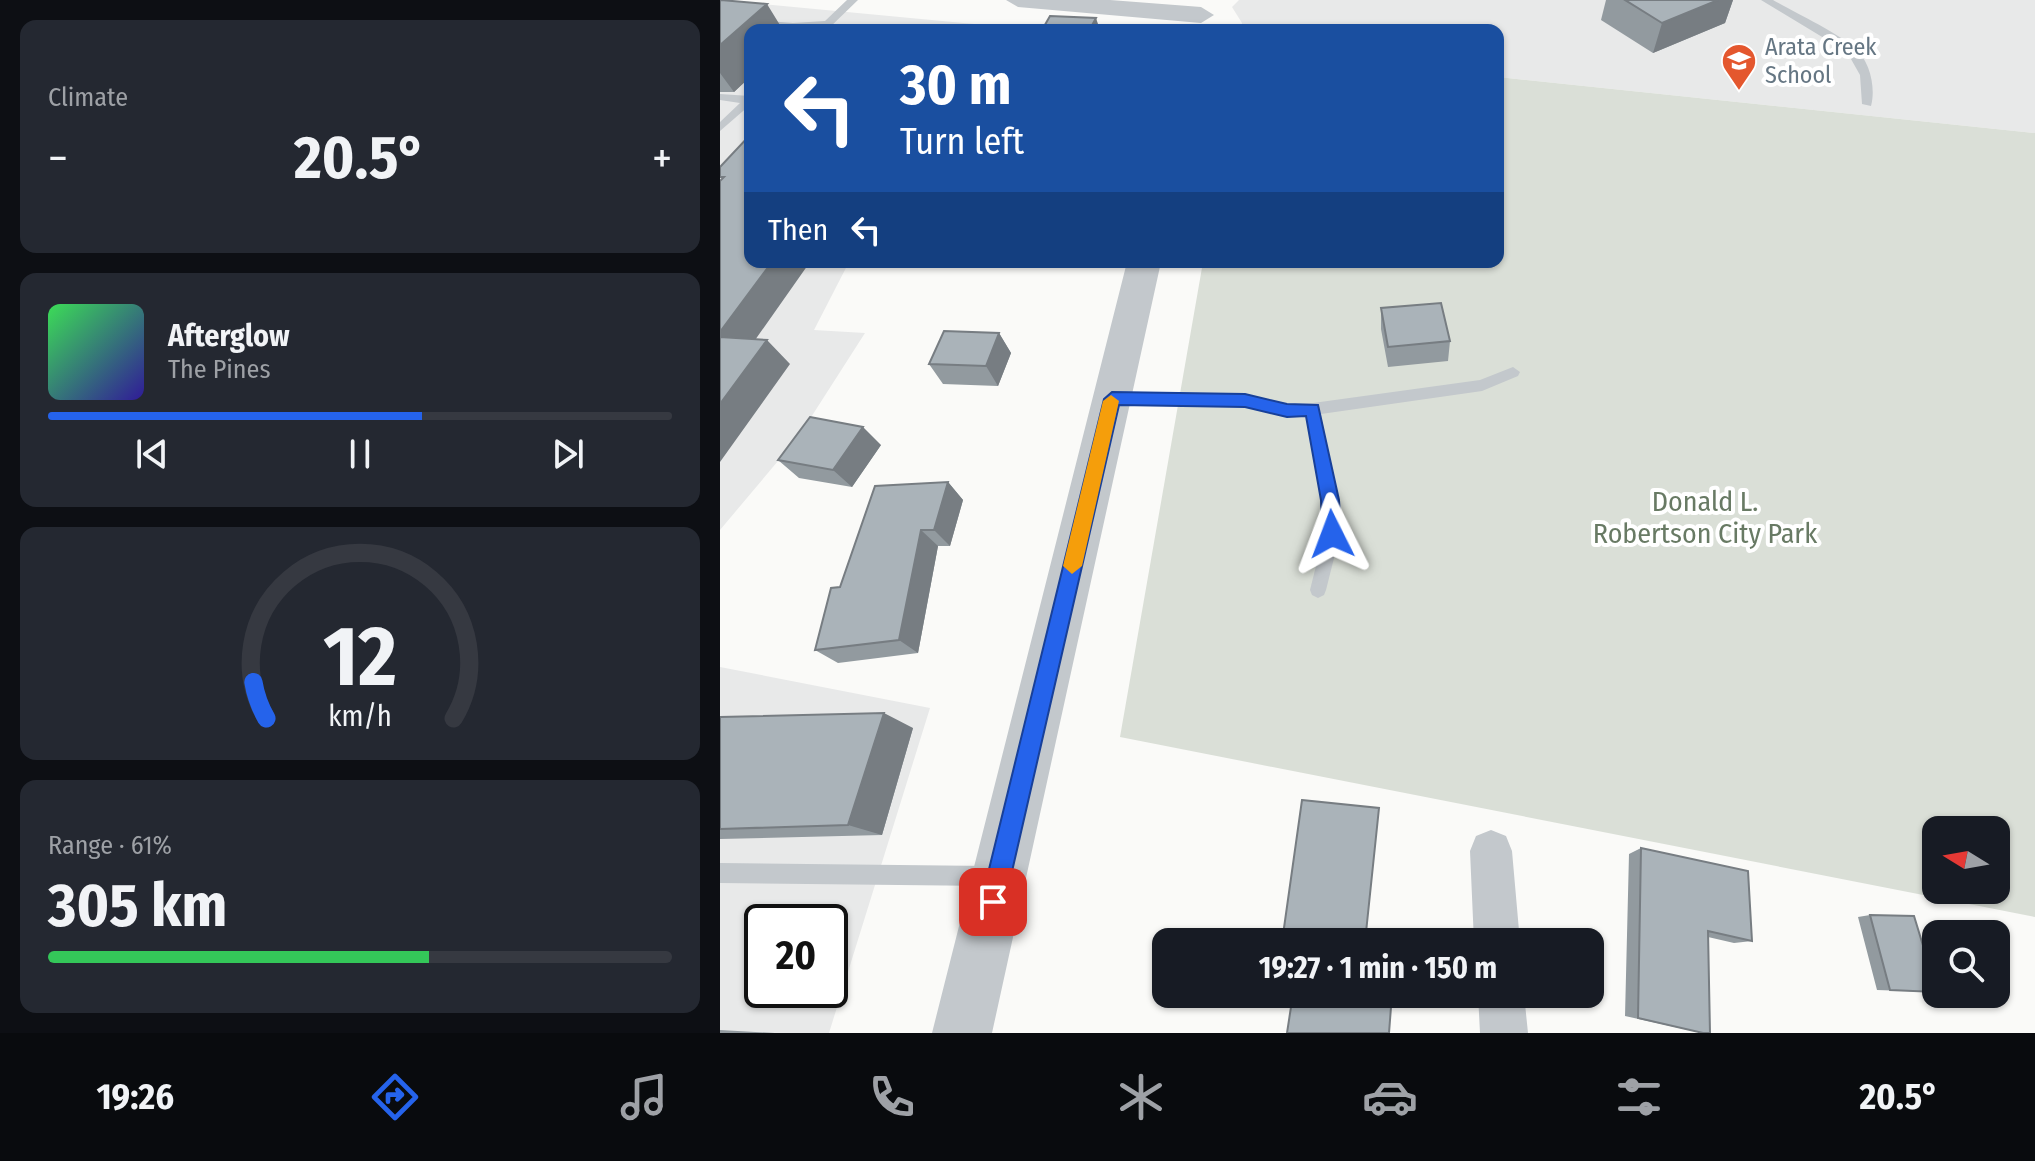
<!DOCTYPE html>
<html lang="en">
<head>
<meta charset="utf-8">
<style>
	body { margin:0; font-family:"Fira Sans Condensed",sans-serif; background:#242831; color:#f1f3f6; height:100vh; display:flex; flex-direction:column; font-size:30px; white-space:nowrap }
	* { box-sizing:border-box; margin:0 }
	p { font-size:26px; color:#9ea1a6 }
	.icon { flex:none; width:44px; height:44px; fill:none; stroke:currentColor; stroke-width:2; stroke-linecap:round; stroke-linejoin:round }
	.map { position:relative; flex:1; overflow:hidden }
	.details { display:flex; flex-direction:column; gap:20px; padding:20px; background:#0d0f14; width:720px }
	.details>* { flex:none }
	.top-card { position:absolute; left:24px; top:24px; width:760px; height:244px; border-radius:16px; box-shadow:0 2px 6px #0004; background:#1a4fa0; color:#fff; overflow:hidden }
	.needle { width:52px; rotate:281deg }
	.fabs { position:absolute; left:1202px; top:816px; display:grid; gap:16px }
	.fabs a { display:grid; place-items:center; width:88px; height:88px; border-radius:16px; background:#171b24; box-shadow:0 2px 6px #0004; font-size:40px }
	.speed { position:absolute; left:24px; top:904px; display:flex; gap:16px; font-size:40px; font-weight:700; text-align:center }
	.speed>* { display:grid; place-content:center; width:104px; height:104px; border-radius:50%; background:#171b24; box-shadow:0 2px 6px #0004; line-height:1 }
	.speed .limit { border:4px solid #111; border-radius:12px; background:#fff; color:#111 }
	.pin { position:absolute; display:grid; place-items:center; width:68px; height:68px; color:#fff; margin:-34px; border-radius:16px; box-shadow:0 4px 12px #0006 }
	.me { position:absolute; width:88px; margin:-44px; rotate:357deg; stroke-linejoin:round; filter:drop-shadow(0 0 6px #0008) }
	.turn { display:flex; align-items:center; gap:28px; height:168px; padding:0 24px; font-size:36px }
	.turn .icon { width:104px; height:104px; stroke-width:2.5 }
	.turn b { display:block; font-size:56px; line-height:68px }
	.then { display:flex; align-items:center; height:76px; padding:0 24px; background:#0003; gap:16px; font-size:30px }
	.big { font-size:60px; font-weight:700; line-height:1.1 }
	.details .tile { flex:1; display:flex; flex-direction:column; justify-content:center; gap:12px; min-width:0; padding:0 28px; border-radius:16px; background:#242831 }
	.details .dial { align-items:center; gap:0 }
	.dial svg { height:208px; overflow:visible; fill:none; stroke:#363941; stroke-width:7; stroke-linecap:round; text-anchor:middle }
	.dial text { fill:#f1f3f6; stroke:none }
	.song { display:flex; align-items:center; gap:24px }
	.cover { width:96px; height:96px; border-radius:12px; background:linear-gradient(135deg,hsl(130 70% 55%),hsl(250 70% 35%)) }
	.played { height:8px; border-radius:4px; background:linear-gradient(90deg,#2563eb 60%,#363941 60%) }
	.keys { display:flex; justify-content:space-around; direction:ltr }
	.heat { display:flex; justify-content:space-between; align-items:center; font-size:44px; direction:ltr }
	.charge { height:12px; border-radius:6px; background:linear-gradient(90deg,#34c759 61%,#363941 0) }
	.trip { position:absolute; left:432px; top:928px; width:452px; height:80px; border-radius:16px; background:#171b24; box-shadow:0 2px 6px #0004; font-weight:700; line-height:80px; text-align:center }
	.menu { display:flex; height:128px; justify-content:space-around; align-items:center; background:#090b0e; color:#9ea1a6 }
	.menu .icon { width:56px; height:56px }
	.menu .active { color:#2563eb }
	.menu b { font-size:36px; color:#f1f3f6 }
	main { display:flex; flex:1; min-height:0 }
	.map>svg:first-child { display:block }
	.built { fill:#e8e9e9; fill-rule:evenodd }
	.green { fill:#dadfd7; fill-rule:evenodd }
	.lines { fill:none; stroke-linecap:round; stroke-linejoin:round }
	.service { fill:#c3c8cc; fill-rule:evenodd }
	.minor { fill:#c3c8cc; fill-rule:evenodd }
	.tertiary { fill:#c3c8cc; fill-rule:evenodd }
	.wall { fill:#929a9f }
	.shaded-wall { fill:#777d82 }
	.building { fill:#aab3b9; stroke:#777d82; stroke-width:2 }
	.route { fill:#2563eb; stroke:#184099; stroke-width:2 }
	.slow { fill:#f59e0b }
	.labels { text-anchor:middle; stroke-width:8; stroke-linejoin:round; paint-order:stroke }
	.far-poi-label { font-size:24px; fill:#657683; stroke:#fff; text-anchor:start }
	.park-label { font-size:28px; fill:#687a64; stroke:#fff }
</style>
</head>
<body>
<main>
<section class="details">
<div class="tile"><p>Climate</p>
<div class="heat"><a>−</a><b class="big">20.5°</b><a>+</a></div>
</div>
<div class="tile">
<div class="song"><i class="cover"></i><div><b>Afterglow</b><p>The Pines</p></div></div>
<div class="played"></div>
<div class="keys"><svg class="icon" aria-label="previous" viewBox="0 0 24 24"><path d="M18 5L8 12l10 7zM5 5v14"/></svg><svg class="icon" aria-label="pause" viewBox="0 0 24 24"><path d="M8 5v14M16 5v14"/></svg><svg class="icon" aria-label="next" viewBox="0 0 24 24"><path d="M6 5l10 7-10 7zM19 5v14"/></svg></div>
</div>
<div class="tile dial"><svg viewBox="0 0 100 80">
<path d="M14 69A42 42 0 1 1 86 69"/>
<path d="M14 69A42 42 0 0 1 9 55" stroke="#2563eb"/>
<text x="50" y="56" font-size="32" font-weight="700">12</text>
<text x="50" y="72" font-size="11">km/h</text>
</svg></div>
<div class="tile"><p>Range · 61%</p><b class="big">305 km</b><div class="charge"></div></div>
</section>
<div class="map">
<svg width="1315" height="1033" viewBox="0 0 1315 1033">
	<rect width="100%" height="100%" fill="#fafaf8"/>
	<!-- built -->
	<path class="built" d="M0,0L254,24L251,30H30V262H129L94,330L145,333L79,436L0,530Z
		M519,0H1315V133L778,77V30H521L522,23L512,7Z
		M0,667L210,708L109,1033H0ZM42,922H110V990H42Z"/>
	<!-- green -->
	<path class="green" d="M778,77L1315,133V917L400,737L483,262H778ZM1216,830H1276V890H1216Z"/>
	<g class="lines">
		<!-- service -->
		<path class="service" d="M127,0H138L107,30L0,23V17L73,23L105,21Z
			M1041,0H1053C1076,13 1116,32 1135,48C1150,61 1156,88 1151,106L1142,104L1140,75L1127,52Z
			M0,94L30,96V105L0,131V122L20,103L0,100Z
			M793,367L800,372L798,376L762,391L601,414L618,500L620,534L606,590L604,595L598,598L592,595L590,590L604,534L602,500L587,415L567,416L525,407L392,405L385,399L392,393L525,395L567,404L593,403L760,380Z
			M0,863L270,866L277,869L280,876L277,883L270,886L0,883Z"/>
		<!-- minor -->
		<path class="minor" d="M771,830L786,836L792,851L800,942H754L750,851L756,836Z
			M758,994H804L808,1033H760Z"/>
		<!-- tertiary -->
		<path class="tertiary" d="M286,0H390L481,7L494,15L481,23L298,7Z
			M407,262H441L272,1033H212Z"/>
	</g>
	<!-- wall -->
	<path class="wall" d="M0,0L30,30V77L14,92H0Z
		M886,0H1013L1005,23L933,53L881,20Z
		M234,262H286L283,268L236,265Z
		M661,308L730,341L728,361L668,367L661,329Z
		M279,333L291,353L278,386L223,384L209,364Z
		M161,445L132,487L79,478L58,460Z
		M228,482L243,500L230,546H218L198,653L118,663L95,650L120,587Z
		M0,717L193,728L162,835L0,839Z
		M921,848L1032,941L1014,943L988,937L982,1033L905,1016L909,854Z
		M1150,915L1216,992L1157,990L1138,917Z
		M0,1030L55,1033H0Z"/>
	<!-- shaded-wall -->
	<path class="shaded-wall" d="M998,0H1013L1005,23L933,53L942,23Z
		M47,4L63,30H30V77L14,92L0,73V45Z
		M376,18L380,30H370Z
		M52,262H90L21,360L0,340V332Z
		M279,262H286L283,268Z
		M279,333L291,353L278,386L266,366Z
		M47,340L70,364L0,462V404Z
		M143,427L161,445L132,487L113,470Z
		M228,482L243,500L230,546L214,530Z
		M201,530L218,546L198,653L179,640Z
		M164,713L193,728L162,835L128,825Z"/>
	<!-- building -->
	<path class="building" d="M0,0H1L47,4L0,45Z
		M905,0H998L942,23Z
		M330,16L376,18L370,29H384L322,30Z
		M30,135V262H52L0,332V181L4,177H0V167Z
		M721,303L730,341L668,347L661,308Z
		M224,331L279,333L266,366L209,364Z
		M0,337L47,340L0,404Z
		M90,417L143,427L113,470L58,460Z
		M228,482L214,530H201L179,640L95,650L111,588L120,587L155,486Z
		M164,713L128,825L0,829V717Z
		M582,800L659,808L645,942H562Z
		M921,848L1028,871L1032,941L988,931L990,1033H983L918,1018Z
		M1150,915L1194,916L1216,988V992L1170,990Z
		M573,994H672L669,1033H567Z"/>
	<!-- route -->
	<path class="route" d="M392,392L525,394L567,404L598,405L619,500L621,534L612,542L602,534L601,500L586,416L567,417L525,407L399,405L285,902L281,911L273,914L265,911L261,902L384,399Z"/>
	<!-- slow -->
	<path class="slow" d="M391,395L399,401L362,566L352,574L343,566L383,401Z"/>
	<!-- icons -->
	<defs>
		<symbol id="school-pin" viewBox="-11 -11 22 30"><path d="M0 17L-7.5 6A9.5 9.5 0 1 1 7.5 6Z" fill="#e4572e" stroke="#fff"/><path d="M0-5L7-2L0 1L-7-2ZM-4 1L0 2.5L4 1V4Q0 6-4 4Z" fill="#fff"/></symbol>
	</defs>
	<g fill-rule="evenodd">
		<use href="#school-pin" x="999" y="41" width="40" height="54"/>
	</g>
	<g class="labels">
		<!-- far-poi labels -->
		<g class="far-poi-label">
			<text x="1045" y="55">Arata Creek<tspan x="1045" dy="28">School</tspan></text>
		</g>
		<!-- park labels -->
		<g class="park-label">
			<text x="985" y="511">Donald L.<tspan x="985" dy="32">Robertson City Park</tspan></text>
		</g>
	</g>
</svg>
<div class="fabs">
<a><svg class="needle" viewBox="-14 -14 28 28"><path d="M0-13l5 13h-10z" fill="#e53935"/><path d="M0 13l5-13h-10z" fill="#9ea1a6"/></svg></a>
<a><svg class="icon" aria-label="search" viewBox="0 0 24 24"><circle cx="10" cy="10" r="6"/><path d="M15 15l6 6"/></svg></a>
</div>
<div class="speed"><div class="limit">20</div></div>
<div class="pin" style="left:273px;top:902px;background:#d93025"><svg class="icon" aria-label="arrive" viewBox="0 0 24 24"><path d="M6 21V4h12l-3 4 3 4H6"/></svg></div>
<svg class="me" style="left:612px;top:534px" viewBox="-20 -20 40 40"><path d="M0-17L14 15 0 8-14 15z" fill="#2563eb" stroke="#fff" stroke-width="4"/></svg>
<div class="trip">19:27 · 1 min · 150 m</div>
<div class="top-card">
<div class="turn"><svg class="icon" aria-label="left" viewBox="0 0 24 24"><path d="M17 20v-9H6M10 6l-5 5 5 5"/></svg><div><b>30 m</b>Turn left</div></div>
<div class="then">Then<svg class="icon" aria-label="left" viewBox="0 0 24 24"><path d="M17 20v-9H6M10 6l-5 5 5 5"/></svg></div>
</div>
</div>
</main>
<nav class="menu">
<b>19:26</b>
<svg class="icon active" aria-label="directions" viewBox="0 0 24 24"><path d="M12 3l9 9-9 9-9-9zM9 14v-3h6M13 9l2 2-2 2"/></svg>
<svg class="icon" aria-label="music" viewBox="0 0 24 24"><path d="M9 18V5l10-2v13"/><circle cx="6" cy="18" r="3"/><circle cx="16" cy="16" r="3"/></svg>
<svg class="icon" aria-label="phone" viewBox="0 0 24 24"><path d="M5 4h4l2 5-3 2q2 4 5 5l2-3 5 2v4C11 20 4 13 5 4z"/></svg>
<svg class="icon" aria-label="climate" viewBox="0 0 24 24"><path d="M12 3v18M4 7l16 10M4 17L20 7"/></svg>
<svg class="icon" aria-label="car" viewBox="0 0 24 24"><path d="M5 17H2v-5l4-1 3-4h7l3 4 3 1v5h-3M9 17h6M6 11h13"/><circle cx="7" cy="17" r="2"/><circle cx="17" cy="17" r="2"/></svg>
<svg class="icon" aria-label="filters" viewBox="0 0 24 24"><path d="M4 7h16M4 17h16"/><circle cx="9" cy="7" r="2"/><circle cx="15" cy="17" r="2"/></svg>
<b>20.5°</b>
</nav>
</body>
</html>
